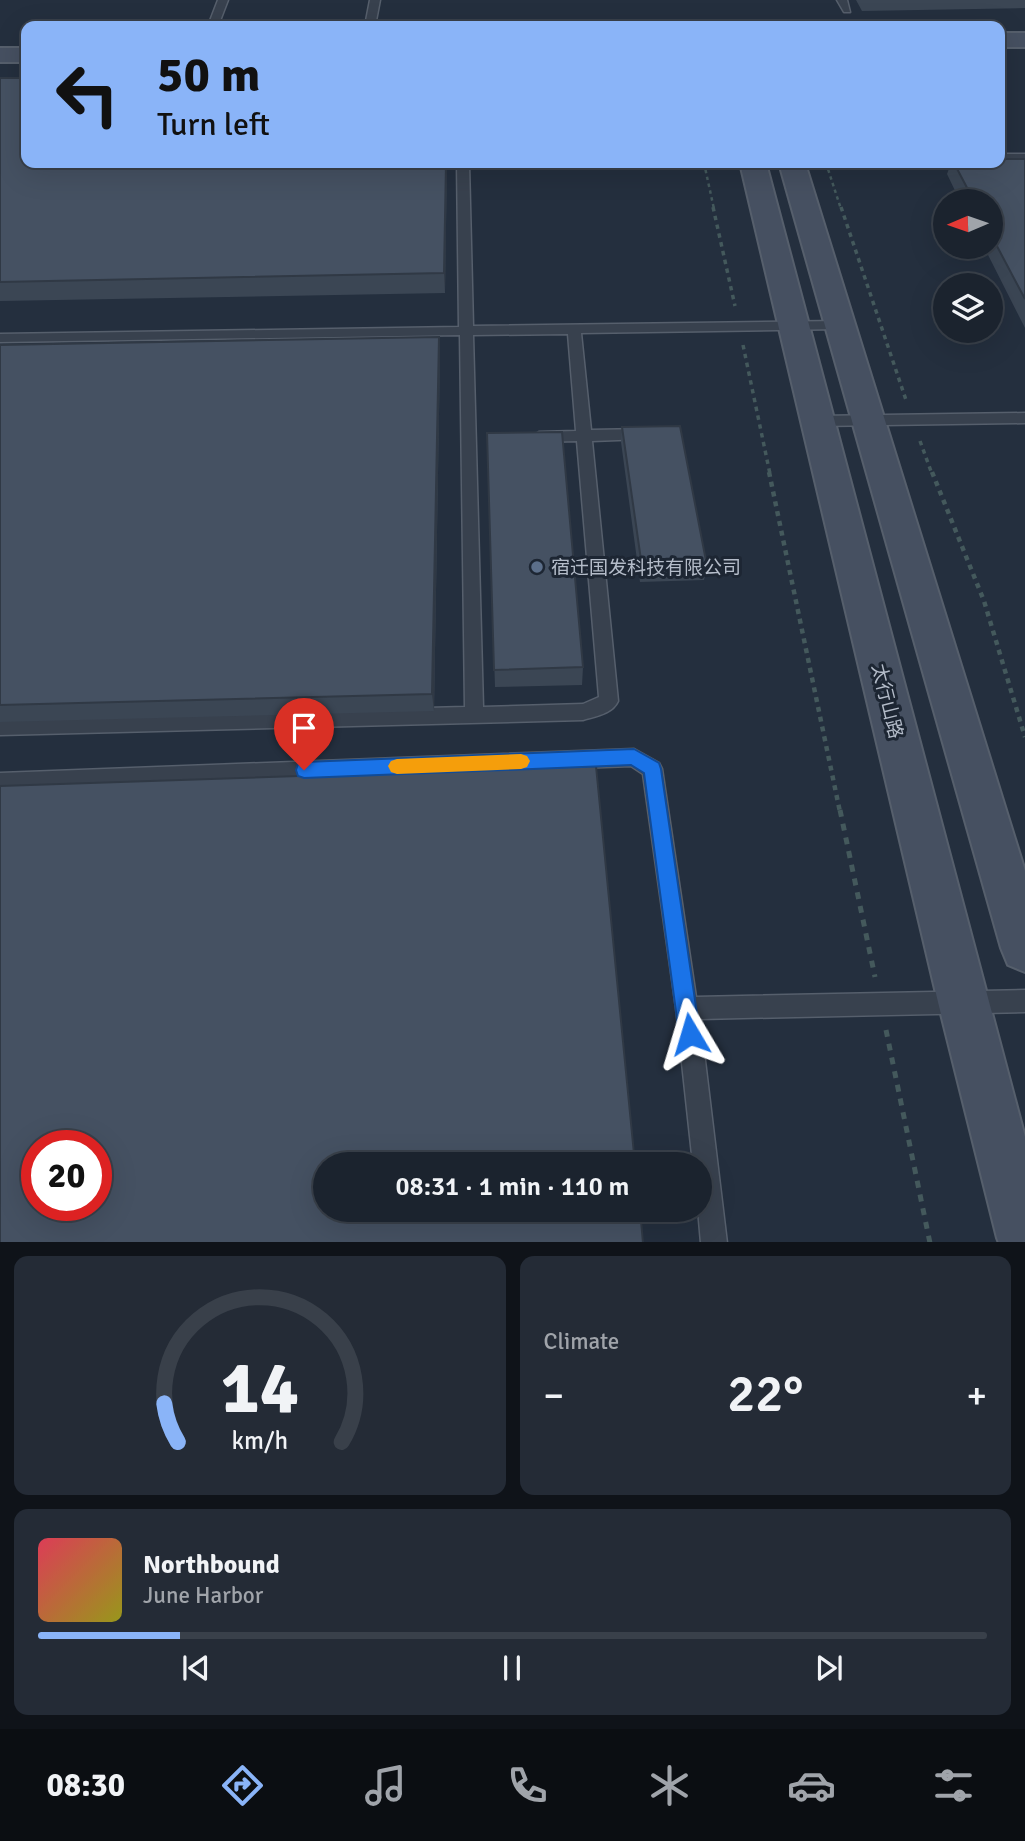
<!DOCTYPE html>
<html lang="en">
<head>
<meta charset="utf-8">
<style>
	body { margin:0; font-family:Signika,"Noto Sans SC",sans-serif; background:#242b36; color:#f1f3f6; height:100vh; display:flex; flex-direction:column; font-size:26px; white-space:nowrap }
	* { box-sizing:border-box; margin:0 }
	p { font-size:23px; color:#a0a4aa }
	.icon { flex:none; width:38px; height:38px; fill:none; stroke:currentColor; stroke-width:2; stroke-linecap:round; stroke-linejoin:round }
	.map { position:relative; height:1242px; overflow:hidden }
	.drawer { display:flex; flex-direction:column; gap:14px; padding:14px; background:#0f1319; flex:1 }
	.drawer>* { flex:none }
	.hud { position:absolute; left:21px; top:21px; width:984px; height:147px; border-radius:14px; box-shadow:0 7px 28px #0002,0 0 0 2px #39404a; background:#8ab4f8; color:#111; overflow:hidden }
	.needle { width:46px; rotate:268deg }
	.tools { position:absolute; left:933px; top:189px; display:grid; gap:14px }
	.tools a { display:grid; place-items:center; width:70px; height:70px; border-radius:50%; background:#1b232e; box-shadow:0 7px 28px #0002,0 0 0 2px #39404a; font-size:35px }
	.speed { position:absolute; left:21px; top:1130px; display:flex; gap:14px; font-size:35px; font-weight:700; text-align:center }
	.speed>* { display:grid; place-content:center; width:91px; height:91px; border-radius:50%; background:#1b232e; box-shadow:0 7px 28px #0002,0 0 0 2px #39404a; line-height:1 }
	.speed .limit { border:10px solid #d22; background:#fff; color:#111 }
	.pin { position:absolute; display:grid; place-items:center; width:60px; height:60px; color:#fff; margin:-72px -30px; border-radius:50% 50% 50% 0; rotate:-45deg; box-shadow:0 0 7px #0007 }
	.pin .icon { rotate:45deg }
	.me { position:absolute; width:77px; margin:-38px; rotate:353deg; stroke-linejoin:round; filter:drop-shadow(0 0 5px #0008) }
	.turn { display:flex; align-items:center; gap:24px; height:147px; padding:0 21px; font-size:32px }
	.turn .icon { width:91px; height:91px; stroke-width:2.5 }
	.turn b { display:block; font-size:49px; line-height:60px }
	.big { font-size:52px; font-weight:600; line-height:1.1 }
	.drawer .card { flex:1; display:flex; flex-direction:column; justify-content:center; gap:10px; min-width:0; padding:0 24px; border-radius:14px; background:#242b36 }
	.drawer .dial { align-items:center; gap:0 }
	.dial svg { height:182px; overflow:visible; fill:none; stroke:#39404a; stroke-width:7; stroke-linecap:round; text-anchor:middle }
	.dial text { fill:#f1f3f6; stroke:none }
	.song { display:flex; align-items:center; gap:21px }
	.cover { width:84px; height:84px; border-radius:10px; background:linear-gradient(135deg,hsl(350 70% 55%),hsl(60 70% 35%)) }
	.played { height:7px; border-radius:4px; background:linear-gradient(90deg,#8ab4f8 15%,#39404a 15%) }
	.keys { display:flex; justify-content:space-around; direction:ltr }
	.heat { display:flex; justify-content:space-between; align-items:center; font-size:38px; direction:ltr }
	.drawer .tiles { flex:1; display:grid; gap:14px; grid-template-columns:1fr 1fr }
	.card:last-child { grid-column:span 2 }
	.trip { position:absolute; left:313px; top:1152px; width:399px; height:70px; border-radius:35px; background:#1b232e; box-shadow:0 7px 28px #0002,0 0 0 2px #39404a; font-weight:600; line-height:70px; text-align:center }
	.tab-bar { display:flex; height:112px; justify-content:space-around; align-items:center; background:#0b0e12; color:#a0a4aa }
	.tab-bar .icon { width:49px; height:49px }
	.tab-bar .on { color:#8ab4f8 }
	.tab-bar b { font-size:32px; color:#f1f3f6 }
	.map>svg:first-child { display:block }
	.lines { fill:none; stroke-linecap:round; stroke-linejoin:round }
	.lane-casing { stroke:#565f6c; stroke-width:3 }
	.secondary-casing { stroke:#565f6c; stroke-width:4 }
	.path-far3 { stroke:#44595c; stroke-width:2.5; stroke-dasharray:3.5 3.5; stroke-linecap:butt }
	.path-far2 { stroke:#44595c; stroke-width:3.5; stroke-dasharray:4.5 4.5; stroke-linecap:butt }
	.path-far1 { stroke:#44595c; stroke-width:4.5; stroke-dasharray:5 5; stroke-linecap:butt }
	.path { stroke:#44595c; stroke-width:5; stroke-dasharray:7 7; stroke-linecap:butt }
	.lane { fill:#38414e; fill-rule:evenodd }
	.secondary { fill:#465061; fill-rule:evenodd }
	.wall { fill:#3b4654 }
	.shaded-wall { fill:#303945 }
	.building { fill:#455162; stroke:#303945; stroke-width:2; fill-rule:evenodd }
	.route { fill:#1a73e8; stroke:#114b97; stroke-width:2 }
	.slow { fill:#f59e0b }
	.service-dot { fill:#5c6f8a; stroke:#1d2633; stroke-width:2.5 }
	.labels { text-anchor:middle; stroke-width:6; stroke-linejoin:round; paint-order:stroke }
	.poi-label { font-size:19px; fill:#b4bcc9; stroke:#1d2633; text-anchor:start }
	.street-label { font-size:19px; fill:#b4bcc9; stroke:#1d2633 }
</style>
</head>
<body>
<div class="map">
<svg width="1025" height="1243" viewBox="0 0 1025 1243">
	<rect width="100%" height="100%" fill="#242f3e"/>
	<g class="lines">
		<defs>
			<path id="lane" d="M218,0H228L218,26H208Z
				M370,0H380L375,26H365Z
				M837,0H847L850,12H844Z
				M999,154H1025V160H999Z
				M457,163H469L473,326L840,321L847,325L840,329L581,333L591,430L644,429L652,434L644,439L592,441L618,701C612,714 596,716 583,720L0,735V719L465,707L460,335L0,342V334L459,327ZM568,334L576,431L539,432L531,437L539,442L577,441L599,697L583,704L483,707L473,335Z
				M1025,413V423L818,426L811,421L818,416Z
				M634,749L659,763L662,769L696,997L1025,990V1012L700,1019L727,1243H701L698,1209H700V1164H693L676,1008L643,774L631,766L0,791V773Z"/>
			<path id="secondary" d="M999,33H1025V47H999Z
				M0,48H26V62H0Z
				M740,163H766L1025,1137V1243H999L997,1238L938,1002Z
				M779,163H805L1025,871V972L1008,965L1001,948Z"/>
		</defs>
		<!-- lane casing -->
		<use href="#lane" class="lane-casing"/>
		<!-- secondary casing -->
		<use href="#secondary" class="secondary-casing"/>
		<!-- path-far3 -->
		<path class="path-far3" d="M704,163L714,209
			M826,163L841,209"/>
		<!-- path-far2 -->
		<path class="path-far2" d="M713,207L735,306
			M841,207L906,400
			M743,345L770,474
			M920,441L932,474"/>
		<!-- path-far1 -->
		<path class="path-far1" d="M769,472L840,812
			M932,472L984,601L1025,737"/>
		<!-- path -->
		<path class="path" d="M840,810L875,977
			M886,1030L930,1243"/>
		<!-- lane -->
		<use href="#lane" class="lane"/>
		<!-- secondary -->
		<use href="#secondary" class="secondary"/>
	</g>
	<!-- wall -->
	<path class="wall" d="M856,0H1025V8L862,11Z
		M0,78L447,163L445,293L0,301Z
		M1025,159V328L984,247H990V201H960L947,174L951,163H999Z
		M439,337L440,356L434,711L0,722V345Z
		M622,427L707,566L704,580L640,582L621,442Z
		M487,433L583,667L582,685L495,687Z"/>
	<!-- shaded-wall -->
	<path class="shaded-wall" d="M446,163H447L445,293L444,273Z
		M439,337L440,356L434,711L432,694Z"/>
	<!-- building -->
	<path class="building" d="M0,78H26V163H446L444,273L0,282Z
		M999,159H1025V299L990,233V201H974L954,163H999Z
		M439,337L432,694L0,705V345Z
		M680,426L707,566L642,567L622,427Z
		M562,432L583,667L494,670L487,433Z
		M596,766L635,1164H326V1209H640L643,1243H0V786ZM37,1146H96V1206H37Z"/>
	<!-- route -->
	<path class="route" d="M634,749L659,763L661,769L700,1034L697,1042L690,1045L683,1042L679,1034L644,773L631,765L304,778L298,776L296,770L298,764L304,762Z"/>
	<!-- slow -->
	<path class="slow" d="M521,754L527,756L530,761L527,767L521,769L397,774L391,772L388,766L391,761L397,759Z"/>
	<!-- markers -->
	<circle class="service-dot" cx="537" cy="567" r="7"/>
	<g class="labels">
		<!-- poi labels -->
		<g class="poi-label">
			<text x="551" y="574">宿迁国发科技有限公司</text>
		</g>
		<!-- street labels -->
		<g class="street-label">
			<text transform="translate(888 701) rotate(76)" y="7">太行山路</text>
		</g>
	</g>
</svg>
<div class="tools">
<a><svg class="needle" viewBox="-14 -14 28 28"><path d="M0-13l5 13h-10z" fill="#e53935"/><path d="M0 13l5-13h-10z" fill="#a0a4aa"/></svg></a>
<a><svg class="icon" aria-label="layers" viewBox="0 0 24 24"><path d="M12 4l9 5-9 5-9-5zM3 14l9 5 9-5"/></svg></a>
</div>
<div class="speed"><div class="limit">20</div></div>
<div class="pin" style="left:304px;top:770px;background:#d93025"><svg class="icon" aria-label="arrive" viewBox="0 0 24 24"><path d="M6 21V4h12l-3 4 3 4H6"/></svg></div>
<svg class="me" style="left:690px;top:1034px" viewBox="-20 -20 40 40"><path d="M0-17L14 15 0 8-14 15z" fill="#1a73e8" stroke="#fff" stroke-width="4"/></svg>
<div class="trip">08:31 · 1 min · 110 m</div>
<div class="hud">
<div class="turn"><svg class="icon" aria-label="left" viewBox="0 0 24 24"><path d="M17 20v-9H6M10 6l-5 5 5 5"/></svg><div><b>50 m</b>Turn left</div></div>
</div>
</div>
<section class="drawer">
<div class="tiles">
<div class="card dial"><svg viewBox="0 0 100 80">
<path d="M14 69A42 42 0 1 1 86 69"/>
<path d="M14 69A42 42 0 0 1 8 52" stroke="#8ab4f8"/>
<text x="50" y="56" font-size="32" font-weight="700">14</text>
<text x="50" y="72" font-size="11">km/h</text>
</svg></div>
<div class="card"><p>Climate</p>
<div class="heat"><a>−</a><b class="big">22°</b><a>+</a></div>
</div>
<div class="card">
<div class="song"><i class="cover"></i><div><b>Northbound</b><p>June Harbor</p></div></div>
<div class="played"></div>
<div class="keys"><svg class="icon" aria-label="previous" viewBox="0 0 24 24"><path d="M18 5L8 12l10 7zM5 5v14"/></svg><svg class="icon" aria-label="pause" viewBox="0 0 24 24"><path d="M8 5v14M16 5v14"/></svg><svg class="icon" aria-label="next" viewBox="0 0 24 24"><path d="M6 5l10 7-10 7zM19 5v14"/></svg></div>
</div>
</div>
</section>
<nav class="tab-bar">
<b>08:30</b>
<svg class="icon on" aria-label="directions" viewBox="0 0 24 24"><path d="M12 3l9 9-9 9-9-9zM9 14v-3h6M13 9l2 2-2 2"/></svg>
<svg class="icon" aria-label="music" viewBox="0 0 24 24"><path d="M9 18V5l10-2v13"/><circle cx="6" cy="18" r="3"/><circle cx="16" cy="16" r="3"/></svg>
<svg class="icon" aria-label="phone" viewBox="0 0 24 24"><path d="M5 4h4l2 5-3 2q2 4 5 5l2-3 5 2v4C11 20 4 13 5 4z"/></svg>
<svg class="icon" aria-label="climate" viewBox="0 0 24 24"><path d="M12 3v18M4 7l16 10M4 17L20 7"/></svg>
<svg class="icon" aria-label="car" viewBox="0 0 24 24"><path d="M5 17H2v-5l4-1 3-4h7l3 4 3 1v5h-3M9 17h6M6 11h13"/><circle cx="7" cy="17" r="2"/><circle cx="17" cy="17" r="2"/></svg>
<svg class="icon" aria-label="filters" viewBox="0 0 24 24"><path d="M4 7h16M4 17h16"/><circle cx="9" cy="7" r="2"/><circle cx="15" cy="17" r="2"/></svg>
</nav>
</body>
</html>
